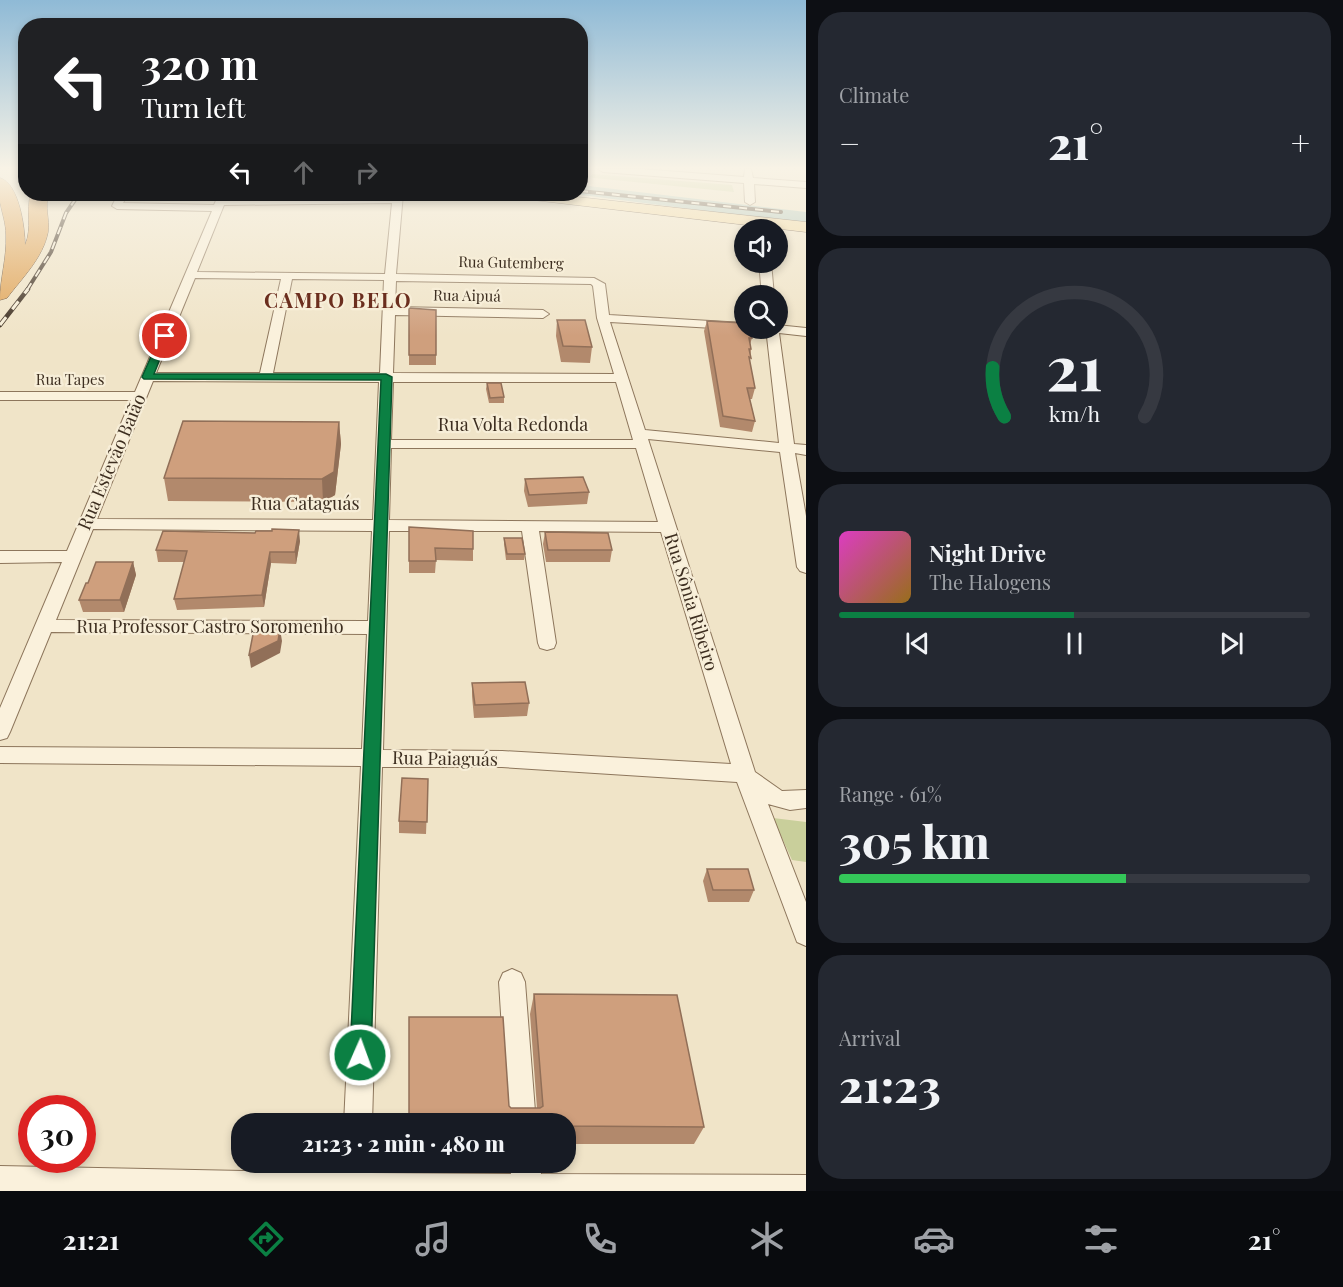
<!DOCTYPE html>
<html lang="en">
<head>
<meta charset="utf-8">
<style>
	body { margin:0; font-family:"Playfair Display",serif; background:#242831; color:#f1f3f6; height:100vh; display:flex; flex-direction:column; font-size:22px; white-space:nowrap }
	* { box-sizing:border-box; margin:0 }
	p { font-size:20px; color:#9ea1a6 }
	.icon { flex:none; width:33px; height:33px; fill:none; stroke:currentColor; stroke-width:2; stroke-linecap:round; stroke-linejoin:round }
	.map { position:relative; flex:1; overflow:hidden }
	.sheet { display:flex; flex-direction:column; gap:12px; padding:12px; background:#0d0f14; width:537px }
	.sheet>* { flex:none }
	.top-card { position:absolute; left:18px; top:18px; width:570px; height:183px; border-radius:24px; box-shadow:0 3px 9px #0003; background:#202124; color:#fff; overflow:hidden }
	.buttons { position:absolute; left:734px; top:219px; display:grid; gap:12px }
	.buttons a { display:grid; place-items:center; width:54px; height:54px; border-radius:50%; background:#171b24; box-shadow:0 3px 9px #0003; font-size:30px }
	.speed { position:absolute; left:18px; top:1095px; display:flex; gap:12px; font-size:30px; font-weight:700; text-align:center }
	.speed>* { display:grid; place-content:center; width:78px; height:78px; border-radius:50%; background:#171b24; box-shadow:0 3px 9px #0003; line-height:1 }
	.speed .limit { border:9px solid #d22; background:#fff; color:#111 }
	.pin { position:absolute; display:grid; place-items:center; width:51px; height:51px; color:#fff; margin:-26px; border:3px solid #fff; border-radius:50%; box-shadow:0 2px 6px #0007 }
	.me { position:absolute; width:66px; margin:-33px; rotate:2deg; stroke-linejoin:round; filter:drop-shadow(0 0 4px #0008) }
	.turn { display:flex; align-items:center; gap:21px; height:126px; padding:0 24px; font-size:27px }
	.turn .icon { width:78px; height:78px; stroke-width:2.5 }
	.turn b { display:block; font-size:42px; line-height:51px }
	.lanes { display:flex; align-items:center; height:57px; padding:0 24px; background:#0003; justify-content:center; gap:30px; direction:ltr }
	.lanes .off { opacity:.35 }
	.big { font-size:45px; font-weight:800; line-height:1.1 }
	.sheet .tile { flex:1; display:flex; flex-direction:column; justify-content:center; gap:9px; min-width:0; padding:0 21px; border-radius:24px; background:#242831 }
	.sheet .dial { align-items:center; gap:0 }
	.dial svg { height:156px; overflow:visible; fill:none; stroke:#363941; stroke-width:7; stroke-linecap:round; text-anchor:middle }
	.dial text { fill:#f1f3f6; stroke:none }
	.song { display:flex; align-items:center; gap:18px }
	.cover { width:72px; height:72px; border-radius:9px; background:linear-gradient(135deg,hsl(310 70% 55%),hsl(40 70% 35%)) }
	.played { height:6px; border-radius:3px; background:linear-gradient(90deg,#0b8043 50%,#363941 50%) }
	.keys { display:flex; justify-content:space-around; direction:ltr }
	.heat { display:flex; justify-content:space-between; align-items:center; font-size:33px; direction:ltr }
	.charge { height:9px; border-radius:4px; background:linear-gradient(90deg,#34c759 61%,#363941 0) }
	.trip { position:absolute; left:231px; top:1113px; width:345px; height:60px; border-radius:24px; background:#171b24; box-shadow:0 3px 9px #0003; font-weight:800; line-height:60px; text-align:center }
	.tab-bar { display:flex; height:96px; justify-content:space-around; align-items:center; background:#090b0e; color:#9ea1a6 }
	.tab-bar .icon { width:42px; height:42px }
	.tab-bar .selected { color:#0b8043 }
	.tab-bar b { font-size:27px; color:#f1f3f6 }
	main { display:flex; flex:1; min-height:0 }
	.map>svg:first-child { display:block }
	.green { fill:#c9cf9b }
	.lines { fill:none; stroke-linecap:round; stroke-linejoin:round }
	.river { fill:#a9c4bc; fill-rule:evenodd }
	.street-casing { stroke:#8d765c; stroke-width:2 }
	.primary-casing { stroke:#5b4430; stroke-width:1 }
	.highway-casing { stroke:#5b4430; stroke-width:1 }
	.street { fill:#faf1dc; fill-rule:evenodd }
	.primary { fill:#f3d9a0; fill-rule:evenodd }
	.highway { fill:#e0a458; fill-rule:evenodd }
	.rail-far1-casing { stroke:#3d2e20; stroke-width:4 }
	.rail-casing { stroke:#3d2e20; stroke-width:4.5 }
	.rail-far1 { stroke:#f7eed8; stroke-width:2; stroke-dasharray:8; stroke-linecap:butt }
	.rail { stroke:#f7eed8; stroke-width:3; stroke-dasharray:10; stroke-linecap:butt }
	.wall { fill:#b2896c }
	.shaded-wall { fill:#916f58 }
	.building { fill:#cf9f7d; stroke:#916f58; stroke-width:1.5 }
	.route { fill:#0b8043; stroke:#07532c; stroke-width:1.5 }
	.labels { text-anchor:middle; stroke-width:4.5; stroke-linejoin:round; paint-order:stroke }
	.far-street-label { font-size:15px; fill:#3d2e20; stroke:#f7eed8 }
	.street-label { font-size:18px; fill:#3d2e20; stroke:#f7eed8 }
	.far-district-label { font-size:20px; font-weight:bold; letter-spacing:1.5px; fill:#6b2e1e; stroke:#f7eed8 }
</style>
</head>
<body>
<main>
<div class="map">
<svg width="806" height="1191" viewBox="0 0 806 1191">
	<rect width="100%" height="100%" fill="#f0e4c8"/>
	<!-- green -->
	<path class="green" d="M592,174L732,185L734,192L594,178L590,177Z
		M773,818L806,822V862L792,860Z"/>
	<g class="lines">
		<!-- river -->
		<path class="river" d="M580,185L806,212V224L574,194H580Z"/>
		<defs>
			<path id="street" d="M598,169H640L744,177L745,169H751L753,178L806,182V188L754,184L755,202L750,205L745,202L744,183L603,172Z
				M118,194H128L123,203L214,205L219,194H229L227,199L393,197V194H403L396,274L594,278L605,284L609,315L744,323V328L748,330L610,322L645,430L779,443L766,328H777V325L806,328V336L779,333L794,444L806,445V455L795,453L806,516V573L800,571L797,567L780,452L648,439L755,772L782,791L806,790V808L790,810L768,804L806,902V946L797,942L737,782L502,767H382L372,1124H344L361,766L0,763V747L362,749L367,634L51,632L10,732L7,738L0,740V708L62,562L0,563V551H67L131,400H0V392H135L212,211L117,209L112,206ZM392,203L385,274L197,272L224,205ZM195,278L281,279L260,373H156ZM292,279L384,280L380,373H273ZM396,281L591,284L593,286L597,318L614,374L393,373L395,315L543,318L549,314L543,310L395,307ZM153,381L379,382L373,520L97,519ZM393,382H616L633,440H391ZM391,448H636L658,522L389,520ZM93,529L372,531L368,621L56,620ZM389,531H522L538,643L540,648L547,650L554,648L556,643L539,531L661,532L731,764L502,751L383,750Z
				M759,262H771L774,296H762Z
				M512,969L521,973L525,982L536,1124H508L499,982L503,973Z
				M341,1162H371V1173L511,1174L510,1162H540L541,1174L806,1175V1191H0V1166L341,1173Z"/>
			<path id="primary" d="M509,194H550L806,222V232L516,198Z"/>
			<path id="highway" d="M0,178C19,183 25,228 25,245C33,227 25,211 31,194H49C44,207 50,219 48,232C43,258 22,278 7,298L0,300C0,278 7,259 6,235C6,223 2,213 0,202C0,195 0,186 0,178Z"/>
		</defs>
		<!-- street casing -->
		<use href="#street" class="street-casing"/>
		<!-- primary casing -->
		<use href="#primary" class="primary-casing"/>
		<!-- highway casing -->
		<use href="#highway" class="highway-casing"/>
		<!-- street -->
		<use href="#street" class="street"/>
		<!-- primary -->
		<use href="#primary" class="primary"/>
		<!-- highway -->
		<use href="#highway" class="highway"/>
		<defs>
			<path id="rail-far1" d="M580,191L781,212
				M27,290L51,252L66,213L79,194"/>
			<path id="rail" d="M0,325L28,289"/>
		</defs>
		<!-- rail-far1 casing -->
		<use href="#rail-far1" class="rail-far1-casing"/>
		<!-- rail casing -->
		<use href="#rail" class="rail-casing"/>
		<!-- rail-far1 -->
		<use href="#rail-far1" class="rail-far1"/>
		<!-- rail -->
		<use href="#rail" class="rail"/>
	</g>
	<!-- wall -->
	<path class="wall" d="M409,308L436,310V365H409Z
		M557,320L592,347L590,363L561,362L556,336Z
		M707,321L752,338L750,344L751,349L750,362L755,388L752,399H750L755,421L752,432L720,427L704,331Z
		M487,383L504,397V403H489L486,389Z
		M339,422L341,444L335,495L323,502L168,501L164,478Z
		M525,479L589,492L587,504L528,507L524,491Z
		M409,527L473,549V561L436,560L435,573H409Z
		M545,532L612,550L610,562H546L543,544Z
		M504,538L525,554L524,560H506L504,544Z
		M300,541L296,564L271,563L264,607L177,610L174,599L184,562H158L156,550Z
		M133,562L136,575L124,612H83L79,600L88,583Z
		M472,683L529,703L527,716L474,718L472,696Z
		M428,779L426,834L399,833V821Z
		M707,869L754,890L749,902H708L703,881Z
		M534,994L704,1127L694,1144H566V1124H409V1017L511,1108H537L530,1014Z"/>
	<!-- shaded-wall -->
	<path class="shaded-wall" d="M339,422L341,444L335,495L323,502L322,479Z
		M299,530L300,541L296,564L295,552Z
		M270,552L271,563L264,607L262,595Z
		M133,562L136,575L124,612L120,600Z
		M280,629L282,641L280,653L251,668L249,655Z"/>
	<!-- building -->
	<path class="building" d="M409,308L436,310V355H409Z
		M557,320H585L592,347L563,346Z
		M707,321L744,323V328H749L752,338H749L751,349H749L751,358L749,357L755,388H747L755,421L723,416Z
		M487,383H501L504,397L490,398Z
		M183,421L339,422L334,472L322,479L164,478Z
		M583,477L589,492L529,495L525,479Z
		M409,527L473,531V549L435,548L436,561H409Z
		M272,529L299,530L295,552H270L262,595L174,599L187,551L156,550L163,531L255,533L256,531H272Z
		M545,532L608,533L612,550H548Z
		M504,538H522L525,554H507Z
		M96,562H133L120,600H79L86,583H88Z
		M254,629H280L278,641L249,655Z
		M525,682L529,703L475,705L472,683Z
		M402,778L428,779L427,822L399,821Z
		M707,869H748L754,890H713Z
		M534,994L677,995L704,1127L566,1126V1124H534V1120H409V1017H503L509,1106L511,1108H540L543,1106Z"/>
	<!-- sky -->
	<linearGradient id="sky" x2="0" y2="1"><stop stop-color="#8fbad6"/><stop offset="0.5" stop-color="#f8f3e6"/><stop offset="1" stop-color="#f8f3e6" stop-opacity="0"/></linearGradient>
	<rect width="806" height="336" fill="url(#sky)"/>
	<!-- route -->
	<path class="route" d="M165,333L169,336L154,374H386L392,377L371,1055L368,1062L360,1065L353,1062L350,1055L381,380L144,379L142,377L160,336Z"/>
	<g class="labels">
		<!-- far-street labels -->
		<g class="far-street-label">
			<text transform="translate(511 263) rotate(1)" y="5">Rua Gutemberg</text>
			<text transform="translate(467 296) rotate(1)" y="5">Rua Aipuá</text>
			<text x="70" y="385">Rua Tapes</text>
		</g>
		<!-- street labels -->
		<g class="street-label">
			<text x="513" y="431">Rua Volta Redonda</text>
			<text transform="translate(112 462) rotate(-67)" y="6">Rua Estevão Baião</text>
			<text x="305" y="510">Rua Cataguás</text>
			<text transform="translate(691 602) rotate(73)" y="6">Rua Sônia Ribeiro</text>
			<text x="210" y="633">Rua Professor Castro Soromenho</text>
			<text transform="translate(445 759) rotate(1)" y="6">Rua Paiaguás</text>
		</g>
		<!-- far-district labels -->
		<g class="far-district-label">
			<text x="338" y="308">CAMPO BELO</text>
		</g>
	</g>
</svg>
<div class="buttons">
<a><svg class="icon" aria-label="sound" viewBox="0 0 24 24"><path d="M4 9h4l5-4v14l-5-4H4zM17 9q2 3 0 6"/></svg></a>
<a><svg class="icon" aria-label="search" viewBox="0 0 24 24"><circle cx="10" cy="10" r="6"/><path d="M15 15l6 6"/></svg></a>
</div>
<div class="speed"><div class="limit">30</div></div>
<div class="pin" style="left:165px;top:336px;background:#d93025"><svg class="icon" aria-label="arrive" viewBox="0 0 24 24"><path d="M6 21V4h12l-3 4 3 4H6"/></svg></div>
<svg class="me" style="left:360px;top:1055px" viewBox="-20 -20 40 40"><circle r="17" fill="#0b8043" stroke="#fff" stroke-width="3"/><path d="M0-11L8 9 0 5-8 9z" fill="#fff"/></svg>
<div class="trip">21:23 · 2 min · 480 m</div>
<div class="top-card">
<div class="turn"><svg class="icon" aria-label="left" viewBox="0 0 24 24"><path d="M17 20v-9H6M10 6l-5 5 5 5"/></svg><div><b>320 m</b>Turn left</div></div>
<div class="lanes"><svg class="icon" aria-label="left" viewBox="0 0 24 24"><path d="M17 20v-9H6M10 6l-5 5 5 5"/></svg><svg class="icon off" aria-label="ahead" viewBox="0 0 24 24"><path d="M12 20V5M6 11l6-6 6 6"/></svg><svg class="icon off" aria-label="right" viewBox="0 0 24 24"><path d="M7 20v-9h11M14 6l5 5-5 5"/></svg></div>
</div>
</div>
<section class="sheet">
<div class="tile"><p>Climate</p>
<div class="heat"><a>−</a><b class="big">21°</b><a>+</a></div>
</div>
<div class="tile dial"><svg viewBox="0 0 100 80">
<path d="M14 69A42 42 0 1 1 86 69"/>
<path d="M14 69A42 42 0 0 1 8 44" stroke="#0b8043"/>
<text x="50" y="56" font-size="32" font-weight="700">21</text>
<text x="50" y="72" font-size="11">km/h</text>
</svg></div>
<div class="tile">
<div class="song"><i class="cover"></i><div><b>Night Drive</b><p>The Halogens</p></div></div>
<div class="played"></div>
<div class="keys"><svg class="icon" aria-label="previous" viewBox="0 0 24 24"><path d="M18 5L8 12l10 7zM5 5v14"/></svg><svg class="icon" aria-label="pause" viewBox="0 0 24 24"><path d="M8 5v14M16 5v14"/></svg><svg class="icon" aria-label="next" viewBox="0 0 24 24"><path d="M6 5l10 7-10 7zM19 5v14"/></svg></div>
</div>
<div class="tile"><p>Range · 61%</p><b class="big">305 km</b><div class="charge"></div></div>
<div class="tile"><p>Arrival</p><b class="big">21:23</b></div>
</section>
</main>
<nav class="tab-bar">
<b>21:21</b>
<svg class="icon selected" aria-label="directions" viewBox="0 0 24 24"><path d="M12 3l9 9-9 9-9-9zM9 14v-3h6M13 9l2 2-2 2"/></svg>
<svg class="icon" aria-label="music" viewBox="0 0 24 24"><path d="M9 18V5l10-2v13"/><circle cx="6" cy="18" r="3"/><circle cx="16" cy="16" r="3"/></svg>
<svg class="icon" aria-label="phone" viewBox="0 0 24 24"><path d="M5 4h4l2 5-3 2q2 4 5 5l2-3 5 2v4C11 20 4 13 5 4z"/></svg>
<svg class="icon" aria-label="climate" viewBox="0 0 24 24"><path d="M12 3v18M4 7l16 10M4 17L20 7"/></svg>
<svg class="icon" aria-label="car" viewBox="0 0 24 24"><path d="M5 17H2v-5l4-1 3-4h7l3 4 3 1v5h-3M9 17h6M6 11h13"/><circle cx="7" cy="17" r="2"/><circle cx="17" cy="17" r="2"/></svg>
<svg class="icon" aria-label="filters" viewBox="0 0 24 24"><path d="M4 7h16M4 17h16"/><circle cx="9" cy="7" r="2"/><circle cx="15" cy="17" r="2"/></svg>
<b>21°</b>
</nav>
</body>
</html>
